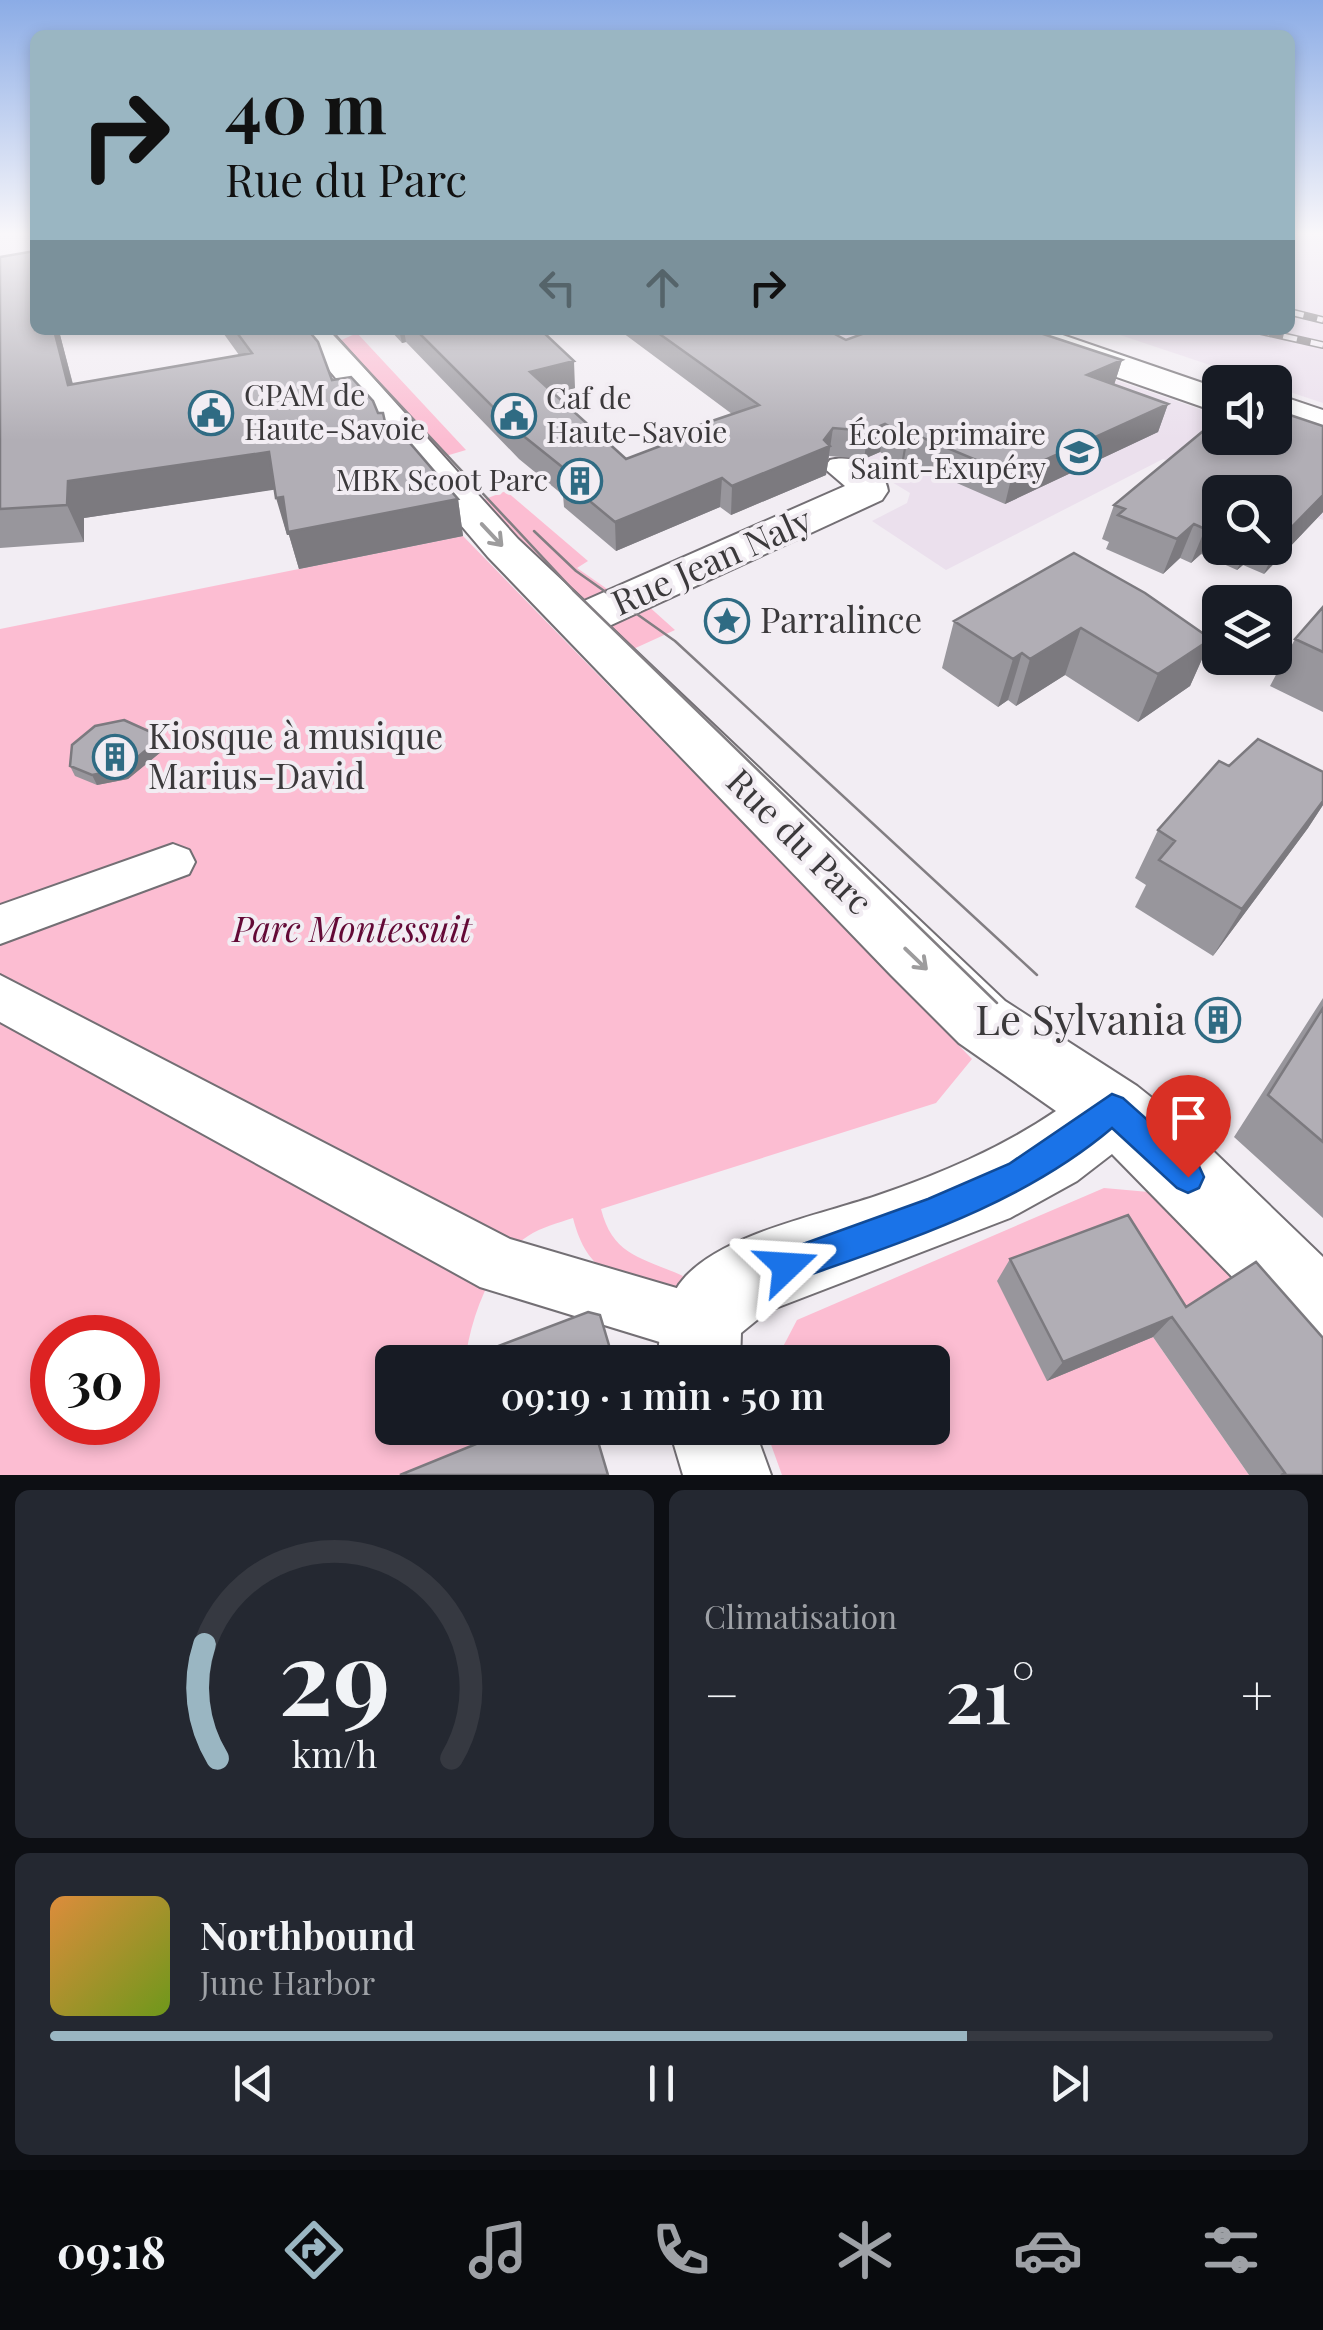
<!DOCTYPE html>
<html lang="fr">
<head>
<meta charset="utf-8">
<style>
	body { margin:0; font-family:"Playfair Display",serif; background:#242831; color:#f1f3f6; height:100vh; display:flex; flex-direction:column; font-size:38px; white-space:nowrap }
	* { box-sizing:border-box; margin:0 }
	p { font-size:32px; color:#9ea1a6 }
	.icon { flex:none; width:55px; height:55px; fill:none; stroke:currentColor; stroke-width:2; stroke-linecap:round; stroke-linejoin:round }
	.map { position:relative; height:1475px; overflow:hidden }
	.panel { display:flex; flex-direction:column; gap:15px; padding:15px; background:#0d0f14; flex:1 }
	.panel>* { flex:none }
	.hud { position:absolute; left:30px; top:30px; width:1265px; height:305px; border-radius:15px; box-shadow:0 5px 15px #0003; background:#9ab6c2; color:#111; overflow:hidden }
	.fabs { position:absolute; left:1202px; top:365px; display:grid; gap:20px }
	.fabs a { display:grid; place-items:center; width:90px; height:90px; border-radius:15px; background:#171b24; box-shadow:0 5px 15px #0003; font-size:50px }
	.speed { position:absolute; left:30px; top:1315px; display:flex; gap:20px; font-size:50px; font-weight:700; text-align:center }
	.speed>* { display:grid; place-content:center; width:130px; height:130px; border-radius:50%; background:#171b24; box-shadow:0 5px 15px #0003; line-height:1 }
	.speed .limit { border:15px solid #d22; background:#fff; color:#111 }
	.pin { position:absolute; display:grid; place-items:center; width:85px; height:85px; color:#fff; margin:-102px -42px; border-radius:50% 50% 50% 0; rotate:-45deg; box-shadow:0 0 10px #0007 }
	.pin .icon { rotate:45deg }
	.me { position:absolute; width:110px; margin:-55px; rotate:70deg; stroke-linejoin:round; filter:drop-shadow(0 0 8px #0008) }
	.turn { display:flex; align-items:center; gap:35px; height:210px; padding:0 30px; font-size:45px }
	.turn .icon { width:130px; height:130px; stroke-width:2.5 }
	.turn b { display:block; font-size:70px; line-height:85px }
	.lanes { display:flex; align-items:center; height:95px; padding:0 30px; background:#0003; justify-content:center; gap:50px; direction:ltr }
	.lanes .off { opacity:.35 }
	.big { font-size:75px; font-weight:600; line-height:1.1 }
	.panel .tile { flex:1; display:flex; flex-direction:column; justify-content:center; gap:15px; min-width:0; padding:0 35px; border-radius:15px; background:#242831 }
	.panel .dial { align-items:center; gap:0 }
	.dial svg { height:260px; overflow:visible; fill:none; stroke:#363941; stroke-width:7; stroke-linecap:round; text-anchor:middle }
	.dial text { fill:#f1f3f6; stroke:none }
	.song { display:flex; align-items:center; gap:30px }
	.cover { width:120px; height:120px; border-radius:15px; background:linear-gradient(135deg,hsl(30 70% 55%),hsl(80 70% 35%)) }
	.played { height:10px; border-radius:5px; background:linear-gradient(90deg,#9ab6c2 75%,#363941 75%) }
	.keys { display:flex; justify-content:space-around; direction:ltr }
	.heat { display:flex; justify-content:space-between; align-items:center; font-size:55px; direction:ltr }
	.panel .tiles { flex:1; display:grid; gap:15px; grid-template-columns:1fr 1fr }
	.tile:last-child { grid-column:span 2 }
	.trip { position:absolute; left:375px; top:1345px; width:575px; height:100px; border-radius:15px; background:#171b24; box-shadow:0 5px 15px #0003; font-weight:600; line-height:100px; text-align:center }
	.dock { display:flex; height:160px; justify-content:space-around; align-items:center; background:#090b0e; color:#9ea1a6 }
	.dock .icon { width:70px; height:70px }
	.dock .active { color:#9ab6c2 }
	.dock b { font-size:45px; color:#f1f3f6 }
	.map>svg:first-child { display:block }
	.built { fill:#ebe0ed }
	.green { fill:#fcbdd2; fill-rule:evenodd }
	.lines { fill:none; stroke-linecap:round; stroke-linejoin:round }
	.pedestrian-casing { stroke:#736f74; stroke-width:4 }
	.minor-casing { stroke:#736f74; stroke-width:4 }
	.tertiary-casing { stroke:#736f74; stroke-width:4 }
	.pedestrian { fill:#fff; fill-rule:evenodd }
	.minor { fill:#fff; fill-rule:evenodd }
	.tertiary { fill:#fff; fill-rule:evenodd }
	.tram { stroke:#827e82; stroke-width:2.5 }
	.rail-casing { stroke:#827e82; stroke-width:8 }
	.rail { stroke:#f2edf3; stroke-width:5; stroke-dasharray:14; stroke-linecap:butt }
	.wall { fill:#98969c; fill-rule:evenodd }
	.shaded-wall { fill:#7c7a7f }
	.building { fill:#b1aeb5; stroke:#7c7a7f; stroke-width:2.5 }
	.oneway { stroke:#9d9c9d }
	.route { fill:#1a73e8; stroke:#114b97; stroke-width:2.5 }
	.labels { text-anchor:middle; stroke-width:8; stroke-linejoin:round; paint-order:stroke }
	.far-poi-label { font-size:30px; fill:#3b393b; stroke:#f2edf3; text-anchor:start }
	.street-label { font-size:35px; fill:#3b393b; stroke:#f2edf3 }
	.poi-label { font-size:35px; fill:#3b393b; stroke:#f2edf3; text-anchor:start }
	.park-label { font-size:35px; font-style:italic; fill:#630936; stroke:#f2edf3 }
	.near-poi-label { font-size:42px; fill:#3b393b; stroke:#f2edf3; text-anchor:end }
</style>
</head>
<body>
<div class="map">
<svg width="1323" height="1475" viewBox="0 0 1323 1475">
	<rect width="100%" height="100%" fill="#f2edf3"/>
	<!-- built -->
	<path class="built" d="M1290,233H1323V403L1275,387V382H1261L1105,330H1290Z
		M639,330H970L1220,416V438L1275,437L1323,456V520L1275,502V492H1251L1163,459L946,570L872,521L907,503L910,493Z"/>
	<!-- green -->
	<path class="green" d="M357,333L466,450L439,458L337,342Z
		M506,491L588,561L577,568L610,591L577,601L480,501Z
		M463,536L972,1059L936,1103L601,1209C613,1256 641,1257 683,1276L670,1301C619,1278 588,1277 573,1218C558,1223 542,1227 528,1236C490,1261 470,1320 465,1362H392V1428H468L470,1459L430,1475H0V629ZM52,1338H138V1422H52Z
		M646,604L675,630L629,651L607,630Z
		M1104,1188L1160,1193L1237,1282L1153,1337L1249,1475H782L765,1428H932V1362H775L797,1320Z"/>
	<g class="lines">
		<defs>
			<path id="pedestrian" d="M173,844L189,850L195,862L189,874L0,944V905Z
				M0,975L510,1239L724,1302L733,1324L724,1346L702,1355L480,1287L0,1022Z"/>
			<path id="minor" d="M295,330H330L518,539L584,601L845,486L824,468L830,460C852,454 885,466 888,491L882,500L609,626L1005,1001L1137,1086L1186,1125L1323,1257V1353L1295,1341L1112,1154L1077,1181L1010,1218L768,1311L741,1333L740,1362H658C658,1335 666,1297 686,1276C727,1233 820,1215 876,1196C940,1174 1000,1149 1056,1111L959,1043L891,975L488,557Z
				M669,1428H754L771,1475H683Z"/>
			<path id="tertiary" d="M997,330H1048L1220,389V413L1002,337Z
				M1275,394L1323,410V435L1275,419Z"/>
		</defs>
		<!-- pedestrian casing -->
		<use href="#pedestrian" class="pedestrian-casing"/>
		<!-- minor casing -->
		<use href="#minor" class="minor-casing"/>
		<!-- tertiary casing -->
		<use href="#tertiary" class="tertiary-casing"/>
		<!-- pedestrian -->
		<use href="#pedestrian" class="pedestrian"/>
		<!-- minor -->
		<use href="#minor" class="minor"/>
		<!-- tertiary -->
		<use href="#tertiary" class="tertiary"/>
		<!-- tram -->
		<path class="tram" d="M330,330L573,590L997,1003
			M534,531L576,571L675,641L1037,975"/>
		<defs>
			<path id="rail" d="M1290,312L1323,320
				M1256,330L1323,345"/>
		</defs>
		<!-- rail casing -->
		<use href="#rail" class="rail-casing"/>
		<!-- rail -->
		<use href="#rail" class="rail"/>
	</g>
	<!-- wall -->
	<path class="wall" d="M0,257L59,331L73,384L239,355L221,330H308L332,380L458,499L463,536L299,569L289,535H287L275,489L84,518V542L0,548Z
		M390,330H541L575,388L554,394L626,459L700,431V425L732,414L619,330H827L846,340L1122,360L1114,385L1168,404L1158,432L1005,504L904,460L901,465L880,452L864,459L829,456L826,475L731,515L720,507L616,551L564,507L563,495L519,459L406,342L402,343Z
		M1275,410L1323,426V512L1264,574L1243,565L1237,570L1201,554L1191,563L1180,558L1163,574L1106,549L1109,542L1102,539L1114,505L1220,417V438H1275ZM1220,492H1275V548H1220Z
		M1074,553L1211,639L1190,686L1138,722L1065,675L1016,706L1008,700L998,707L942,668L954,621Z
		M1323,607V712L1270,686L1295,639Z
		M167,747L128,779L97,785L75,776L70,766Z
		M1229,766L1323,772V805L1308,828L1213,956L1135,907L1146,885L1135,878L1158,830Z
		M1323,998V1218L1234,1137Z
		M1010,1259L1186,1307L1323,1475H1249L1153,1337L1047,1381L997,1281Z"/>
	<!-- shaded-wall -->
	<path class="shaded-wall" d="M54,330H64L59,331L82,420L68,385Z
		M399,330H404L406,342L402,343Z
		M1122,360L1113,388L1087,375Z
		M574,361L575,388L532,400L530,372Z
		M1168,404L1158,432L1005,504L1012,475Z
		M885,424L880,452L864,459L868,431Z
		M833,428L826,475L731,515L732,486L824,440Z
		M909,432L904,460L901,465L906,436Z
		M269,452L279,489L84,518V542L67,505L68,481Z
		M722,478L720,507L616,551L615,522Z
		M1323,495V512L1264,574L1280,539Z
		M283,497L458,499L463,536L299,569L289,535H287L276,498Z
		M1215,520L1201,554L1191,563L1205,529Z
		M1194,524L1180,558L1163,574L1177,539Z
		M1247,548H1251L1243,565L1237,570Z
		M1081,628L1065,675L1016,706L1030,659Z
		M1211,639L1190,686L1138,722L1158,674Z
		M1022,653L1008,700L998,707L1013,659Z
		M162,737L167,747L128,779L97,785L92,775Z
		M1323,801V805L1308,828L1213,956L1242,909Z
		M1172,1317L1153,1337L1047,1381L1063,1362Z"/>
	<!-- building -->
	<path class="building" d="M35,251V330H54L68,385L252,353L235,330H308L318,342L332,380L351,377L373,401L378,413H383L387,431L397,428L458,499L288,532L283,497L276,498L269,452L68,481L67,505L0,509V257Z
		M416,330H541L574,361L530,372L626,459L705,429L700,425L759,405L654,330H827L846,340L873,330H1031L1122,360L1087,375L1168,404L1012,475L909,432L906,436L885,424L868,431L833,428L824,440L830,446L732,486L722,478L615,522L562,478L571,474L516,430Z
		M1275,410L1323,426V495L1280,539L1275,537V492H1220V522L1215,520L1205,529L1194,524L1177,539L1118,515L1125,509L1114,505L1220,417V438H1275Z
		M1074,553L1145,593L1211,639L1158,674L1081,628L1030,659L1022,653L1013,659L954,621Z
		M1323,607V652L1295,639Z
		M124,720L162,737L123,769L92,775L70,766L72,745L95,726Z
		M1258,739L1323,772V801L1242,909L1159,860L1175,841L1158,830L1219,761L1229,766Z
		M1323,1008V1142L1268,1095Z
		M1128,1215L1186,1307L1256,1262L1323,1338V1475H1281L1285,1473L1172,1317L1063,1362L1010,1259Z
		M588,1312L600,1315L614,1362H474L472,1356Z
		M489,1428H594L608,1475H400L491,1438Z"/>
	<!-- one-way arrows -->
	<defs><path id="oneway-shaft" d="M-6 0H5M1.5-3L5.5 0L1.5 3" fill="none" stroke-width="1.6" stroke-linecap="round" stroke-linejoin="round" transform="scale(2.5)"/></defs>
	<g class="oneway">
		<use href="#oneway-shaft" transform="translate(492 535) rotate(47)"/>
		<use href="#oneway-shaft" transform="translate(916 959) rotate(44)"/>
	</g>
	<!-- sky -->
	<linearGradient id="sky" x2="0" y2="1"><stop stop-color="#8bace6"/><stop offset="0.53" stop-color="#f9f7fa"/><stop offset="1" stop-color="#f9f7fa" stop-opacity="0"/></linearGradient>
	<rect width="1323" height="440" fill="url(#sky)"/>
	<!-- route -->
	<path class="route" d="M1112,1094L1123,1098L1199,1166L1204,1177L1199,1188L1188,1193L1177,1188L1112,1128C1019,1207 900,1242 787,1283L775,1278L770,1266L775,1254L928,1199L1009,1164Z"/>
	<!-- icons -->
	<defs>
		<symbol id="civic-ring" viewBox="-11 -11 22 22"><circle r="9.5" fill="#f2edf3" stroke="#2f6b83" stroke-width="1.5"/><path d="M-.6-6.5H3V-4.5H.6V-3L4-1V1h2V6H-6V1h2V-1L-.6-3ZM-1.2 2.5V6h2.4V2.5Z" fill="#2f6b83"/></symbol>
		<symbol id="school-ring" viewBox="-11 -11 22 22"><circle r="9.5" fill="#f2edf3" stroke="#2f6b83" stroke-width="1.5"/><path d="M0-5L7-2L0 1L-7-2ZM-4 1L0 2.5L4 1V4Q0 6-4 4Z" fill="#2f6b83"/></symbol>
		<symbol id="building-ring" viewBox="-11 -11 22 22"><circle r="9.5" fill="#f2edf3" stroke="#2f6b83" stroke-width="1.5"/><path d="M-4-6H4V6H1V3H-1V6H-4ZM-2.5-4.3h1.7v1.8h-1.7ZM.8-4.3h1.7v1.8H.8ZM-2.5-1h1.7V.8h-1.7ZM.8-1h1.7V.8H.8Z" fill="#2f6b83"/></symbol>
		<symbol id="sight-ring" viewBox="-11 -11 22 22"><circle r="9.5" fill="#f2edf3" stroke="#2f6b83" stroke-width="1.5"/><path d="M0-6L1.8-2.2L6-1.7L2.9 1.2L3.7 5.4L0 3.3L-3.7 5.4L-2.9 1.2L-6-1.7L-1.8-2.2Z" fill="#2f6b83"/></symbol>
	</defs>
	<g fill-rule="evenodd">
		<use href="#civic-ring" x="186" y="388" width="50" height="50"/>
		<use href="#civic-ring" x="489" y="391" width="50" height="50"/>
		<use href="#school-ring" x="1054" y="427" width="50" height="50"/>
		<use href="#building-ring" x="555" y="456" width="50" height="50"/>
		<use href="#sight-ring" x="702" y="596" width="50" height="50"/>
		<use href="#building-ring" x="90" y="732" width="50" height="50"/>
		<use href="#building-ring" x="1193" y="995" width="50" height="50"/>
	</g>
	<g class="labels">
		<!-- far-poi labels -->
		<g class="far-poi-label">
			<text x="244" y="406">CPAM de<tspan x="244" dy="34">Haute-Savoie</tspan></text>
			<text x="546" y="409">Caf de<tspan x="546" dy="34">Haute-Savoie</tspan></text>
			<text x="1046" y="445" text-anchor="end">École primaire<tspan x="1046" dy="34">Saint-Exupéry</tspan></text>
			<text x="548" y="491" text-anchor="end">MBK Scoot Parc</text>
		</g>
		<!-- street labels -->
		<g class="street-label">
			<text transform="translate(712 562) rotate(-24)" y="12">Rue Jean Naly</text>
			<text transform="translate(799 842) rotate(45)" y="12">Rue du Parc</text>
		</g>
		<!-- poi labels -->
		<g class="poi-label">
			<text x="760" y="633">Parralince</text>
			<text x="148" y="749">Kiosque à musique<tspan x="148" dy="40">Marius-David</tspan></text>
		</g>
		<!-- park labels -->
		<g class="park-label">
			<text x="352" y="942">Parc Montessuit</text>
		</g>
		<!-- near-poi labels -->
		<g class="near-poi-label">
			<text x="1186" y="1035">Le Sylvania</text>
		</g>
	</g>
</svg>
<div class="fabs">
<a><svg class="icon" aria-label="sound" viewBox="0 0 24 24"><path d="M4 9h4l5-4v14l-5-4H4zM17 9q2 3 0 6"/></svg></a>
<a><svg class="icon" aria-label="search" viewBox="0 0 24 24"><circle cx="10" cy="10" r="6"/><path d="M15 15l6 6"/></svg></a>
<a><svg class="icon" aria-label="layers" viewBox="0 0 24 24"><path d="M12 4l9 5-9 5-9-5zM3 14l9 5 9-5"/></svg></a>
</div>
<div class="speed"><div class="limit">30</div></div>
<div class="pin" style="left:1188px;top:1177px;background:#d93025"><svg class="icon" aria-label="arrive" viewBox="0 0 24 24"><path d="M6 21V4h12l-3 4 3 4H6"/></svg></div>
<svg class="me" style="left:787px;top:1266px" viewBox="-20 -20 40 40"><path d="M0-17L14 15 0 8-14 15z" fill="#1a73e8" stroke="#fff" stroke-width="4"/></svg>
<div class="trip">09:19 · 1 min · 50 m</div>
<div class="hud">
<div class="turn"><svg class="icon" aria-label="right" viewBox="0 0 24 24"><path d="M7 20v-9h11M14 6l5 5-5 5"/></svg><div><b>40 m</b>Rue du Parc</div></div>
<div class="lanes"><svg class="icon off" aria-label="left" viewBox="0 0 24 24"><path d="M17 20v-9H6M10 6l-5 5 5 5"/></svg><svg class="icon off" aria-label="ahead" viewBox="0 0 24 24"><path d="M12 20V5M6 11l6-6 6 6"/></svg><svg class="icon" aria-label="right" viewBox="0 0 24 24"><path d="M7 20v-9h11M14 6l5 5-5 5"/></svg></div>
</div>
</div>
<section class="panel">
<div class="tiles">
<div class="tile dial"><svg viewBox="0 0 100 80">
<path d="M14 69A42 42 0 1 1 86 69"/>
<path d="M14 69A42 42 0 0 1 10 34" stroke="#9ab6c2"/>
<text x="50" y="56" font-size="32" font-weight="700">29</text>
<text x="50" y="72" font-size="11">km/h</text>
</svg></div>
<div class="tile"><p>Climatisation</p>
<div class="heat"><a>−</a><b class="big">21°</b><a>+</a></div>
</div>
<div class="tile">
<div class="song"><i class="cover"></i><div><b>Northbound</b><p>June Harbor</p></div></div>
<div class="played"></div>
<div class="keys"><svg class="icon" aria-label="previous" viewBox="0 0 24 24"><path d="M18 5L8 12l10 7zM5 5v14"/></svg><svg class="icon" aria-label="pause" viewBox="0 0 24 24"><path d="M8 5v14M16 5v14"/></svg><svg class="icon" aria-label="next" viewBox="0 0 24 24"><path d="M6 5l10 7-10 7zM19 5v14"/></svg></div>
</div>
</div>
</section>
<nav class="dock">
<b>09:18</b>
<svg class="icon active" aria-label="directions" viewBox="0 0 24 24"><path d="M12 3l9 9-9 9-9-9zM9 14v-3h6M13 9l2 2-2 2"/></svg>
<svg class="icon" aria-label="music" viewBox="0 0 24 24"><path d="M9 18V5l10-2v13"/><circle cx="6" cy="18" r="3"/><circle cx="16" cy="16" r="3"/></svg>
<svg class="icon" aria-label="phone" viewBox="0 0 24 24"><path d="M5 4h4l2 5-3 2q2 4 5 5l2-3 5 2v4C11 20 4 13 5 4z"/></svg>
<svg class="icon" aria-label="climate" viewBox="0 0 24 24"><path d="M12 3v18M4 7l16 10M4 17L20 7"/></svg>
<svg class="icon" aria-label="car" viewBox="0 0 24 24"><path d="M5 17H2v-5l4-1 3-4h7l3 4 3 1v5h-3M9 17h6M6 11h13"/><circle cx="7" cy="17" r="2"/><circle cx="17" cy="17" r="2"/></svg>
<svg class="icon" aria-label="filters" viewBox="0 0 24 24"><path d="M4 7h16M4 17h16"/><circle cx="9" cy="7" r="2"/><circle cx="15" cy="17" r="2"/></svg>
</nav>
</body>
</html>
